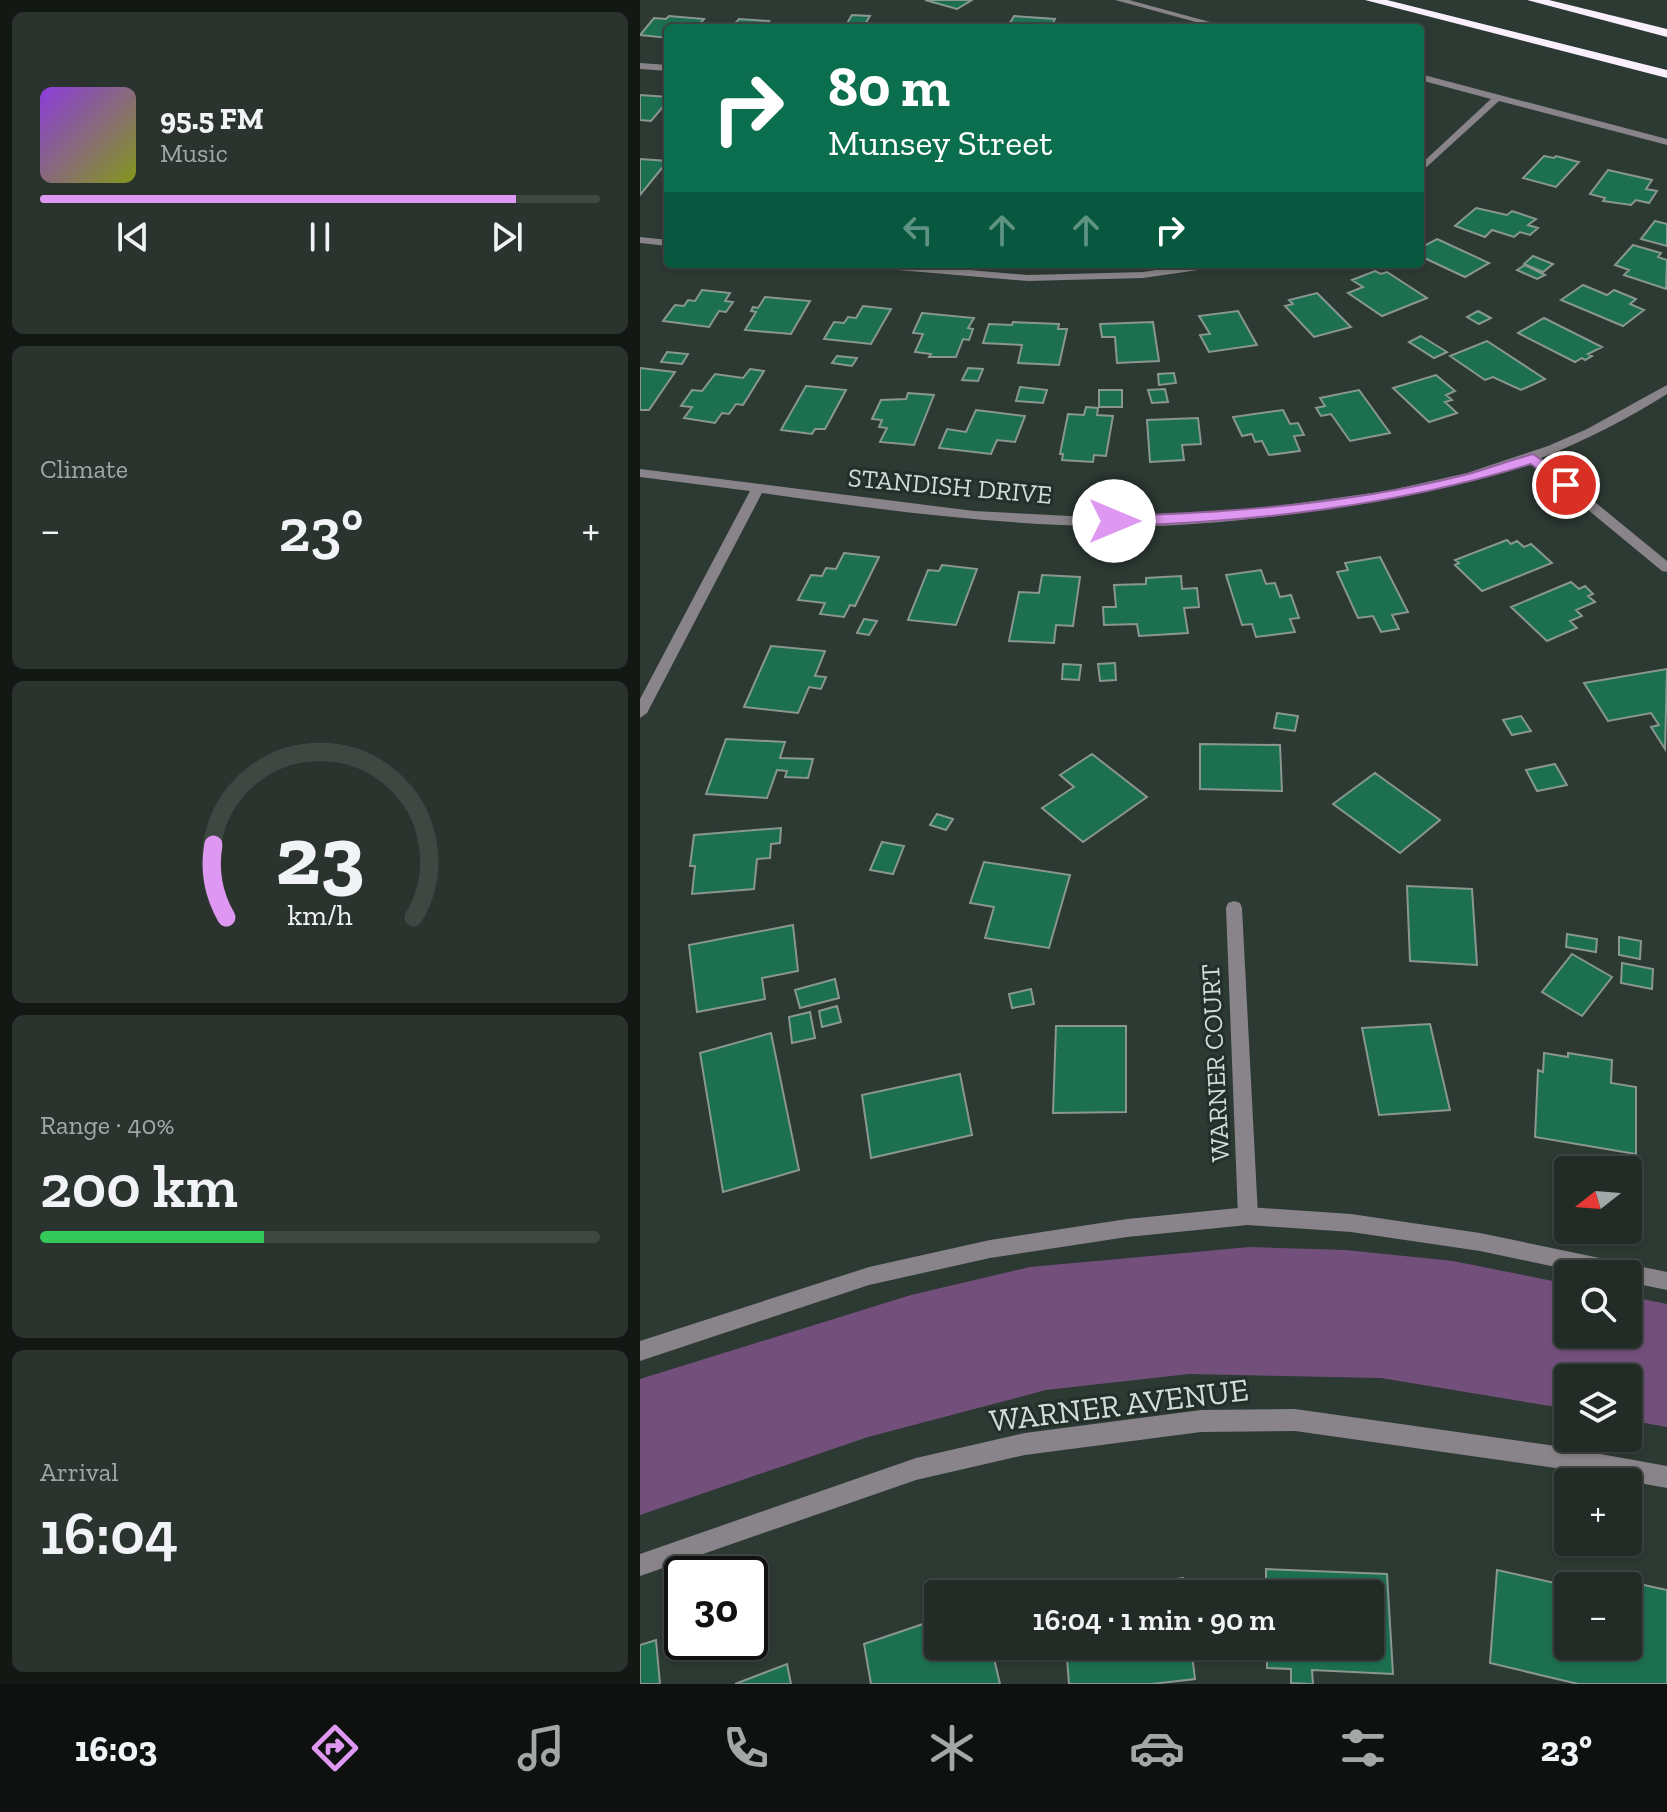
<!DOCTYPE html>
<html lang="en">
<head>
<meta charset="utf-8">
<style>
	body { margin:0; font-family:"Zilla Slab",serif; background:#2a332e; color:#f1f3f6; height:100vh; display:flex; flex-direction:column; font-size:30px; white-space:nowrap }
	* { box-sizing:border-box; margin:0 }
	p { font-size:26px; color:#a2a7a7 }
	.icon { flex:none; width:44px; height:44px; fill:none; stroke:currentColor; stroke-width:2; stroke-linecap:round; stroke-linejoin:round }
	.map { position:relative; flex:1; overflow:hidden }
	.drawer { display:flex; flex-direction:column; gap:12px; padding:12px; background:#131815; width:640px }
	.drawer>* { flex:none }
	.banner { position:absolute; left:24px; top:24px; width:760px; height:244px; border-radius:8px; box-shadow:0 2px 6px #0004,0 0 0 2px #3f4743; background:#0b6e4f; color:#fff; overflow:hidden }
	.needle { width:52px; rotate:253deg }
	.tools { position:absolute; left:914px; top:1156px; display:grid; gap:16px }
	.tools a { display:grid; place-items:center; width:88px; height:88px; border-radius:8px; background:#222b26; box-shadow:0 2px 6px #0004,0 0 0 2px #3f4743; font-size:40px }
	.speed { position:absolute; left:24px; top:1556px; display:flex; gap:16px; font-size:40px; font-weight:700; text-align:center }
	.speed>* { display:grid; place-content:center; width:104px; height:104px; border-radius:50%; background:#222b26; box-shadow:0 2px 6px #0004,0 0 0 2px #3f4743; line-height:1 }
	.speed .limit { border:4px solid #111; border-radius:12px; background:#fff; color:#111 }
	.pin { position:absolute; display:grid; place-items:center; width:68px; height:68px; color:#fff; margin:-34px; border:4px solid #fff; border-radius:50%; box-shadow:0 2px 8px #0007 }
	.me { position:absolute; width:88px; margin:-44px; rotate:90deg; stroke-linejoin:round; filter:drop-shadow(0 0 6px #0008) }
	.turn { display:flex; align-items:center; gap:28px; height:168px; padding:0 32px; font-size:36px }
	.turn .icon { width:104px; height:104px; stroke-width:2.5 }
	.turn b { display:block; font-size:56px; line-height:68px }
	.lanes { display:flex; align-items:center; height:76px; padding:0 32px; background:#0003; justify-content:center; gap:40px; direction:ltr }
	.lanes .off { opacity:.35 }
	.big { font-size:60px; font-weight:600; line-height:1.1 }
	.drawer .card { flex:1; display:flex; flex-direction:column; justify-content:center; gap:12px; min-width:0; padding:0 28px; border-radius:12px; background:#2a332e }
	.drawer .dial { align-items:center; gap:0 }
	.dial svg { height:208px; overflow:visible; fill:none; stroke:#3f4743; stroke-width:7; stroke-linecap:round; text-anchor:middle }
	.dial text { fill:#f1f3f6; stroke:none }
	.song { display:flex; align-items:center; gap:24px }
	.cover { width:96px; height:96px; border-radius:12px; background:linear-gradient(135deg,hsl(270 70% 55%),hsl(70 70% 35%)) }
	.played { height:8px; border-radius:4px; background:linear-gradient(90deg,#df98f1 85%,#3f4743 85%) }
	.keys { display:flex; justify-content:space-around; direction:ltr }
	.heat { display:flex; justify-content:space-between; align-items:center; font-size:44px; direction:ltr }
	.charge { height:12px; border-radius:6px; background:linear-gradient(90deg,#34c759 40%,#3f4743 0) }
	.trip { position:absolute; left:284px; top:1580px; width:460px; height:80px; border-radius:8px; background:#222b26; box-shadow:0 2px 6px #0004,0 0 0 2px #3f4743; font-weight:600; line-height:80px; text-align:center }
	.menu { display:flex; height:128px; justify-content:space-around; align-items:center; background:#0e110f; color:#a2a7a7 }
	.menu .icon { width:56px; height:56px }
	.menu .current { color:#df98f1 }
	.menu b { font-size:36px; color:#f1f3f6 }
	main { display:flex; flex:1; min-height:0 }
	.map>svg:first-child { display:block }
	.green { fill:#73507c }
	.building { fill:#1c7051; stroke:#899790; stroke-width:2 }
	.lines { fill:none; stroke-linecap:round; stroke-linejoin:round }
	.minor { fill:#888489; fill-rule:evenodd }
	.tertiary { fill:#888489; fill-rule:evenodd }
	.motorway { fill:#faf0fd; fill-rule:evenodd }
	.route { fill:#df98f1; stroke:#91639d; stroke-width:2 }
	.labels { text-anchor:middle; stroke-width:6; stroke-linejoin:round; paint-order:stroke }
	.street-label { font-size:26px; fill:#d4dcd8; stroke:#232f29 }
	.near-street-label { font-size:32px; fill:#d4dcd8; stroke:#232f29 }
</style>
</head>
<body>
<main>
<section class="drawer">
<div class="card">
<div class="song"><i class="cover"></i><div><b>95.5 FM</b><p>Music</p></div></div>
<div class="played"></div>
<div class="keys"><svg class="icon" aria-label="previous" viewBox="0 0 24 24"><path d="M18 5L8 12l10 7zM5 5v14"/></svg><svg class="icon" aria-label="pause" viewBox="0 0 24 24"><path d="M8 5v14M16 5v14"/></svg><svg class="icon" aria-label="next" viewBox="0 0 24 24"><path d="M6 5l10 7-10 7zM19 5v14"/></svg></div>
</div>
<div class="card"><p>Climate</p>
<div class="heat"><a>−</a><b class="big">23°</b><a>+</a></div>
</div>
<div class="card dial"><svg viewBox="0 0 100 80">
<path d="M14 69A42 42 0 1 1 86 69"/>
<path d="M14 69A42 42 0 0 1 9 41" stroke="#df98f1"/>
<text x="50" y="56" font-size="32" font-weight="700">23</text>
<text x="50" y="72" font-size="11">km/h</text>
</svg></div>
<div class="card"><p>Range · 40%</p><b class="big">200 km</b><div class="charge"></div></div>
<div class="card"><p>Arrival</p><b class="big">16:04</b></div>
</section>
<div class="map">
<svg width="1027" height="1684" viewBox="0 0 1027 1684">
	<rect width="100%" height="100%" fill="#2d3933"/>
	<!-- green -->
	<path class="green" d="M610,1247L706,1250L813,1261L928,1284V1334H988V1296L1027,1304V1427L988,1420V1378H928V1409L741,1378L549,1374L406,1390L228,1437L0,1515V1379L271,1295L390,1267Z"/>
	<!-- building -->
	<path class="building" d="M285,0H332L317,9Z
		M212,15L230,16L224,26L206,25Z
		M29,16L64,19L56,28H28V38L0,35L14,18L26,19Z
		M374,16L415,19L413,23L423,24L422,26L437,27L367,28Z
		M99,19L129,21L123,28H81H91Z
		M0,95L28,97V101L11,121L0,120Z
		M904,156L914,158L916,156L939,162L916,187L883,178Z
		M0,159L28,161V167L22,168L0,195Z
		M968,170L1012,180L1006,189L1017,191L1009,203L996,200L991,205L963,201L965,198L950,194Z
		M836,208L867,215L872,211L896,219L888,225L898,228L890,235L880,232L874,237L852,230L845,237L815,226Z
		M1015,221L1027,224V246L1001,239Z
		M797,239L849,263L825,277L780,256L783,252L780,248Z
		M993,245L1021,253L1018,257L1027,260L1026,289L984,275L989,270L975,265Z
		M893,256L913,264L903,272L884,264Z
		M885,265L905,275L897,279L877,270Z
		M735,271L741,274L747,272L787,298L742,316L708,293L723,287L712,280Z
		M943,285L967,295L974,290L996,299L990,304L1004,310L983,326L921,300Z
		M62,290L90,293L85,301L93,302L86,312L79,311L69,327L23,321L35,305L44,306L48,300L55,301Z
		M677,293L711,327L674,337L645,306L653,304L649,300Z
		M125,297L170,301L151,334L105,330L116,312L111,311L113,307L118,308Z
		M223,306L251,309L231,344L184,339L194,322L204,323L208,317L216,318Z
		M598,311L617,345L569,352L560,335L570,334L559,316Z
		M838,311L851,318L839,324L827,317Z
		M282,313L334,318L328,328L333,329L329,340L323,339L316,357H289L291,354L275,352L283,334L273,333Z
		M904,318L962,347L948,354L952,356L945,360L942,358L935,362L878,333Z
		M373,322L419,324L418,329H427L419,365L378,363L382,345L343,343L349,324L372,325Z
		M513,322L519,361L477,363L475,337H462L460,324Z
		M781,336L807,352L794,358L769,342Z
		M847,341L905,379L881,390L853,377L845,380L810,356Z
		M27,352L48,354L42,364L21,362Z
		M197,356L217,358L212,366L192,363Z
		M0,368L35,372L9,410H0Z
		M328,368L343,369L338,381L322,380Z
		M110,369L124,371L103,405L96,404L89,414L82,413L75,423L44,418L52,407L41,406L52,390L62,391L75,374L103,378Z
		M534,373L536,383L519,385L518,374Z
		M796,375L815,391L806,395L812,400L805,402L817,413L789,422L753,388Z
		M166,386L206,390L185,429H175L172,434L141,430Z
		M380,387L407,390L403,403L376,401Z
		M525,389L528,402L512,403L508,390Z
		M459,390H482V407H459Z
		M719,390L750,433L710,441L691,414L681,416L676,408L685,406L680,398Z
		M268,393L294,395L274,445L240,442L247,428L239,427L242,420L232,419L241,400L266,399Z
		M446,407L458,408L457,415L473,416L466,456L454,455L453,462L422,460L423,454H420L428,414L444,415Z
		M336,410L385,416L375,442L357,440L351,454L299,448L307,429L326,432Z
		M643,410L650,424L658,423L664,435L654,436L660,451L629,455L622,441L615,442L612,434L602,436L593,417Z
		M558,418L561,444L542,445L544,460L510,462L507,420Z
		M867,540L871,544L877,541L884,547L891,544L912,563L842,591L815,565L819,563L815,560Z
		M204,553L239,557L215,606L210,605L204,617L180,614L185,603L158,600L171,575L182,576L186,568L196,569Z
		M740,557L768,612L752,615L759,629L741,632L733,616L718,618L697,572L708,570L705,563Z
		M302,565L337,569L316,625L268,620L288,570L299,571Z
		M621,570L626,584L635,583L640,597L651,595L659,618L650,619L655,632L616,637L612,624L602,625L586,575Z
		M402,575L440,577L433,626L416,625L414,643L369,641L379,592L399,593Z
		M541,576L542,589L557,588L559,607L544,608L548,633L499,636L497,624L464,625L463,607H476L474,585L506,584V578Z
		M931,582L939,589L945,586L953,594L948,596L955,602L936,610L942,616L930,621L937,628L907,641L871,607Z
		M224,619L237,621L229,635L217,633Z
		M131,646L185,651L175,676L186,677L181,689L169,687L158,713L104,707Z
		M475,663L476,680L460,681L458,664Z
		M423,664L441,665L439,680L422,679Z
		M1027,669L1025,749L1011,727L1019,725L1011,713L968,721L944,683Z
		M637,713L658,716L655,731L634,728Z
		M881,716L891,731L872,735L863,720Z
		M86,739L145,742L140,758L173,759L168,778L145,777L147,771L137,770L127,798L66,794Z
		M560,744L640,745L642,791L560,789Z
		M452,754L507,797L443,842L402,808L434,787L420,775Z
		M915,764L927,785L897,791L886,770Z
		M735,773L800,820L760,853L693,804Z
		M297,814L313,819L306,830L290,825Z
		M141,828L140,843L131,844L130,858L117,859L114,889L52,894L55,866H50L54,835Z
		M242,842L264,846L253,874L230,870Z
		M344,862L430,875L409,948L345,938L354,907L330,903Z
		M767,886L832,889L837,965L770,961Z
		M153,925L158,971L122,978L125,999L57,1012L49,945Z
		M927,934L957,939L956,952L926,947Z
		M979,937L1001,941L1000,959L979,955Z
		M932,954L972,977L942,1016L902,992Z
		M982,963L1013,969L1012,989L981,983Z
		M195,979L199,998L160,1008L155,990Z
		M391,989L394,1004L372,1008L369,994Z
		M197,1006L201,1022L182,1027L179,1011Z
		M170,1012L175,1038L152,1043L149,1017Z
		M790,1024L810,1110L739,1115L722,1028Z
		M416,1026H486V1112L413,1113Z
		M131,1033L159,1170L83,1192L60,1053Z
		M904,1053L928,1057V1053L972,1060L971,1083L996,1087V1154L895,1137L898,1070L903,1072Z
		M320,1074L332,1135L231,1158L222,1095Z
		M626,1569L747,1574L753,1674L672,1670L673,1684H670L651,1683V1669L627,1668V1646H730V1594H626Z
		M857,1570L928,1586V1646H988V1599L995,1601V1583L1027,1590V1684H938L850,1663Z
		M543,1578L545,1594H422Z
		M298,1619V1646H351L360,1684H231L224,1644Z
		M16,1640L20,1684H0V1645Z
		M426,1646H551L555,1679L512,1684H429Z
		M147,1664L151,1684H95Z"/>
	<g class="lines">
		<!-- minor -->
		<path class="minor" d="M475,0H489L592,28H578Z
			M0,63L28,65V71L0,69Z
			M780,74L1027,139V145L859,101L780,173V165L851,99L780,80Z
			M0,237L28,240V246L0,243Z
			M218,264H262L388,275L503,272L556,264H584L579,267L503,278L388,281L223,267Z
			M1027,385V394C987,419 945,441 901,458L1027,561V572L1022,571L890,462C831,483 769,496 707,506C628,518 547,528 466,526C351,525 236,509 122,493L7,713L0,718V699L110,491L0,477V469L334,511L469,518L578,514L747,491L827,473L908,446L947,429Z
			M594,901L600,903L602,908L618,1216L615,1222L608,1225L601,1222L598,1216L586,908L588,903Z"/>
		<!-- tertiary -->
		<path class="tertiary" d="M608,1207L711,1214L840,1233L1027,1272V1290L988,1282V1274H949L840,1251L711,1232L608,1225L487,1237L350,1258L229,1285L0,1361V1341L229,1267L350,1240L487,1219Z
			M655,1409L916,1446L1027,1466V1488L916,1468L655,1431L561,1432L385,1455L276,1480L0,1576V1554L276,1458L385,1433L561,1410Z"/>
		<!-- motorway -->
		<path class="motorway" d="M725,0H747L1027,70V78Z
			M887,0H909L1027,29V37Z"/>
	</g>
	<!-- route -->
	<path class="route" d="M893,454L932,482V488H921L891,464C755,506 615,522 474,526L466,521L474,516C588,513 705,504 816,477C842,471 867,461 893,454Z"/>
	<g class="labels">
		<!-- street labels -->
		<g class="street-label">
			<text transform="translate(310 486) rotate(5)" y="9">STANDISH DRIVE</text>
			<text transform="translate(575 1063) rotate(-93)" y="9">WARNER COURT</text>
		</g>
		<!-- near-street labels -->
		<g class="near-street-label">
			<text transform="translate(479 1405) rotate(-7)" y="11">WARNER AVENUE</text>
		</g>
	</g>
</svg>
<div class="tools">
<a><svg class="needle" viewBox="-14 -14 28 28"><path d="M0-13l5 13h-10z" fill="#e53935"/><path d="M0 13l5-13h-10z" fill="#a2a7a7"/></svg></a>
<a><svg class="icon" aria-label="search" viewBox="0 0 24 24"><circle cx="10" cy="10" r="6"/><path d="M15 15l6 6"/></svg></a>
<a><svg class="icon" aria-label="layers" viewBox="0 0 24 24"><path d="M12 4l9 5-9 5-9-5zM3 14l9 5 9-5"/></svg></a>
<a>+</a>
<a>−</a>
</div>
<div class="speed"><div class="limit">30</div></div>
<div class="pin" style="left:926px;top:485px;background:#d93025"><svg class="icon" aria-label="arrive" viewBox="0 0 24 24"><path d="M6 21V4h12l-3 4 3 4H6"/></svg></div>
<svg class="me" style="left:474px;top:521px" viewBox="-20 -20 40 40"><circle r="19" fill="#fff"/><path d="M0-13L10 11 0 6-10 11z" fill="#df98f1"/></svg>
<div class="trip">16:04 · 1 min · 90 m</div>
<div class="banner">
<div class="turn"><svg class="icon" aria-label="right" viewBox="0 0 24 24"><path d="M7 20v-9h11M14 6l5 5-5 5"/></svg><div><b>80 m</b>Munsey Street</div></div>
<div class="lanes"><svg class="icon off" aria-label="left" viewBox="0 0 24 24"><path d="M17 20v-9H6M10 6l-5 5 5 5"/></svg><svg class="icon off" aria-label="ahead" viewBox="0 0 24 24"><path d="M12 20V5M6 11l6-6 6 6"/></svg><svg class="icon off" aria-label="ahead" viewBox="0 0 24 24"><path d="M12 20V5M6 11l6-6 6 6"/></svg><svg class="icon" aria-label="right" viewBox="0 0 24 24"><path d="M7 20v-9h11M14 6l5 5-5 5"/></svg></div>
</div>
</div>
</main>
<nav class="menu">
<b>16:03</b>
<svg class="icon current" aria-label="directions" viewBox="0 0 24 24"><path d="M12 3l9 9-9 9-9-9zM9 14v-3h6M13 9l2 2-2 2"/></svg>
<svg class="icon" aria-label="music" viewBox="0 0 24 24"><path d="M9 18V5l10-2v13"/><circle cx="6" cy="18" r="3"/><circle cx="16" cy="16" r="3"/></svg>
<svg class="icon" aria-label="phone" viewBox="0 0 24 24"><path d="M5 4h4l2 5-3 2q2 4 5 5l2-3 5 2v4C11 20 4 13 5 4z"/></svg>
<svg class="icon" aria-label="climate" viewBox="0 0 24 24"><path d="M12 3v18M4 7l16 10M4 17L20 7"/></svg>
<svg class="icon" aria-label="car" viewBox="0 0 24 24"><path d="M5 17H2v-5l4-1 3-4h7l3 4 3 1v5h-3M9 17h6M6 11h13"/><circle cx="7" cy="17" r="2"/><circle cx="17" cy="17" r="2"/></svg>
<svg class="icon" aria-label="filters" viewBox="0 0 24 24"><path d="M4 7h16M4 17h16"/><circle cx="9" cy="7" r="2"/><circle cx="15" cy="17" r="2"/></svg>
<b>23°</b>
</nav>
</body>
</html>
